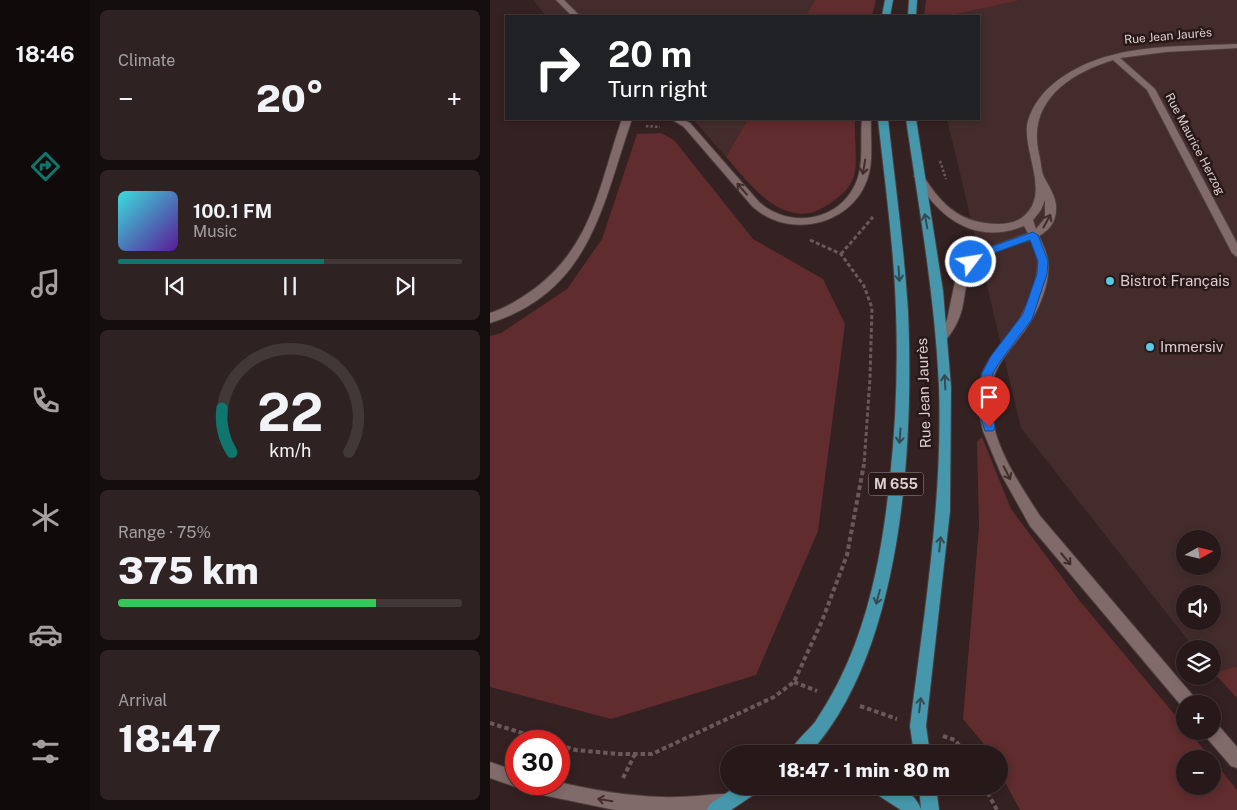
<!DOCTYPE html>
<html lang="en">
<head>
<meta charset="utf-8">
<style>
	body { margin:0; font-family:"Public Sans",sans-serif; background:#2f2222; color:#f1f3f6; height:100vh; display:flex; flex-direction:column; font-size:19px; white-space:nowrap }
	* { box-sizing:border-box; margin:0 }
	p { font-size:16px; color:#a4a0a2 }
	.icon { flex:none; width:28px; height:28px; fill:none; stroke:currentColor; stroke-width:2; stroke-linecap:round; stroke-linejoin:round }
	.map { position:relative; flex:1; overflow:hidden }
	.details { display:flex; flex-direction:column; gap:10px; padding:10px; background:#150e0e; width:400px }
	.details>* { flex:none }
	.banner { position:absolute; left:15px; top:15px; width:475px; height:105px; border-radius:0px; box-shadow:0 2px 8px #0003,0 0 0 1px #433838; background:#202124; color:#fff; overflow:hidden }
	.needle { width:32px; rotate:82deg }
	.fabs { position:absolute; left:686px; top:530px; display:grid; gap:10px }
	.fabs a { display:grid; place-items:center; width:45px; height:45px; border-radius:50%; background:#271919; box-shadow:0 2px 8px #0003,0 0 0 1px #433838; font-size:25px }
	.speed { position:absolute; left:15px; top:730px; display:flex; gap:10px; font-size:25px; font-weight:700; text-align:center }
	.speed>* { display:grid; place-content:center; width:65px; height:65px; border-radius:50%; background:#271919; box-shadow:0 2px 8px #0003,0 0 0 1px #433838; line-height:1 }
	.speed .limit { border:8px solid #d22; background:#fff; color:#111 }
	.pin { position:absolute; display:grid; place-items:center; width:42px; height:42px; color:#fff; margin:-51px -21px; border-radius:50% 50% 50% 0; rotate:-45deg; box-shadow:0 0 5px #0007 }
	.pin .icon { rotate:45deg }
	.me { position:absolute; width:55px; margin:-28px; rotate:59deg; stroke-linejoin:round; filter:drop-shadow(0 0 4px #0008) }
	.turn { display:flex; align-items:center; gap:18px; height:105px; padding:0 20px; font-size:22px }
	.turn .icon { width:65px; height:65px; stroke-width:2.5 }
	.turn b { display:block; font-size:35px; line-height:42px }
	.big { font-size:38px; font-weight:800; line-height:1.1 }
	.details .card { flex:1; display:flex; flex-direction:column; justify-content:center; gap:8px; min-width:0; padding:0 18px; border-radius:8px; background:#2f2222 }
	.details .dial { align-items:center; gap:0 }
	.dial svg { height:130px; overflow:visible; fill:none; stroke:#433838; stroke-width:7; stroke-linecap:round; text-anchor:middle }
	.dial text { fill:#f1f3f6; stroke:none }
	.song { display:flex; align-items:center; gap:15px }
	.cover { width:60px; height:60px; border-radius:8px; background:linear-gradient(135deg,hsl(180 70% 55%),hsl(270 70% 35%)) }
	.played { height:5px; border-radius:2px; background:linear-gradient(90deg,#0f766e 60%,#433838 60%) }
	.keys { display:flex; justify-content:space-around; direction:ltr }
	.heat { display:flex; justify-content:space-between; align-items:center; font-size:28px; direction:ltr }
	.charge { height:8px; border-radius:4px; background:linear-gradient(90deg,#34c759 75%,#433838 0) }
	.trip { position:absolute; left:230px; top:745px; width:288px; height:50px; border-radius:25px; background:#271919; box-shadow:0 2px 8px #0003,0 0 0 1px #433838; font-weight:800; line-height:50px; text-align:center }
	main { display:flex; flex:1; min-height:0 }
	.dock { display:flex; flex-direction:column; width:90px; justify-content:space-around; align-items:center; background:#100a0a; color:#a4a0a2 }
	.dock .icon { width:35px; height:35px }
	.dock .current { color:#0f766e }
	.dock b { font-size:22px; color:#f1f3f6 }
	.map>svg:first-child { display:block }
	.built { fill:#442c2c; fill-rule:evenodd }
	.green { fill:#602c2e }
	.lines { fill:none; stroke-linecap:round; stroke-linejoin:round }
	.minor-casing { stroke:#4d3e3e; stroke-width:2 }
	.tertiary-casing { stroke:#4d3e3e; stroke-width:2 }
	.primary-casing { stroke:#4d3e3e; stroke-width:2 }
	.path-far2 { stroke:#6a5959; stroke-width:2.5; stroke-dasharray:2.5 2; stroke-linecap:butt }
	.path-far1 { stroke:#6a5959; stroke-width:3; stroke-dasharray:4 2.5; stroke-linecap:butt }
	.path { stroke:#6a5959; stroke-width:4; stroke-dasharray:4.5 3; stroke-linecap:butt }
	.minor { fill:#816b6a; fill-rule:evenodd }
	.tertiary { fill:#816b6a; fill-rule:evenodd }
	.primary { fill:#4697ab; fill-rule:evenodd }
	.oneway { stroke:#3f2d2c }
	.oneway2 { stroke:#354b53 }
	.route { fill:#1a73e8; stroke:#114b97 }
	.poi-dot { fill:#5ac8e6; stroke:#291818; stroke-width:2 }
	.labels { text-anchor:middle; stroke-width:5; stroke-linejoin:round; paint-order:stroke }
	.far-street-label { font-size:12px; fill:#dcd0cf; stroke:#291818 }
	.shield { fill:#291818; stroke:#a69998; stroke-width:1 }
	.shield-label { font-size:14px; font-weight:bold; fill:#dcd0cf }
	.poi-label { font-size:15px; fill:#dcd0cf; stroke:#291818; text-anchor:start }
	.street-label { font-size:15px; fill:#dcd0cf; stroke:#291818 }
</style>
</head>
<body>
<main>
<nav class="dock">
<b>18:46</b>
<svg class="icon current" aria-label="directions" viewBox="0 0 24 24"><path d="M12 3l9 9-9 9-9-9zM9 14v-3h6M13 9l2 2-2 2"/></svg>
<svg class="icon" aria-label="music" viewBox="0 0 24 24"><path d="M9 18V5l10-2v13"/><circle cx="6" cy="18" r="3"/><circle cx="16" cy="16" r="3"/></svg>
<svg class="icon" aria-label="phone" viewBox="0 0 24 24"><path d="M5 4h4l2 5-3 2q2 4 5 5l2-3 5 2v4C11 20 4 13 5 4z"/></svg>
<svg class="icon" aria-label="climate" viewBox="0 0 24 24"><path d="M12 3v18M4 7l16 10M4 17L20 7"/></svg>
<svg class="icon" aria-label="car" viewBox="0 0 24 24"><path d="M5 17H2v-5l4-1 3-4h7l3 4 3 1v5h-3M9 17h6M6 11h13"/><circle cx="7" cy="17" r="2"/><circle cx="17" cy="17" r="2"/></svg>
<svg class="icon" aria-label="filters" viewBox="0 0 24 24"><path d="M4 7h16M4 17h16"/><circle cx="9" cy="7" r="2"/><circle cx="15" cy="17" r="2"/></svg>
</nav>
<section class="details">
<div class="card"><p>Climate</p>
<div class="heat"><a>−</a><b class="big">20°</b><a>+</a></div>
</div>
<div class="card">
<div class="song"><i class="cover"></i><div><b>100.1 FM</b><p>Music</p></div></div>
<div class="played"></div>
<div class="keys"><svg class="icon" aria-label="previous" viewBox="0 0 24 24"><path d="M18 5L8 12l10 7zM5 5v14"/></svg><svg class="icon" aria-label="pause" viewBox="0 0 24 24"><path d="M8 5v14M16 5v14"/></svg><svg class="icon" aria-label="next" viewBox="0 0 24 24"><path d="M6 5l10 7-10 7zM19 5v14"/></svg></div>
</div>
<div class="card dial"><svg viewBox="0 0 100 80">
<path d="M14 69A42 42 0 1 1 86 69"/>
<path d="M14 69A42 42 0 0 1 8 42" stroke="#0f766e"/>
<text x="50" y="56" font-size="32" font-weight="700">22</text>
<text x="50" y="72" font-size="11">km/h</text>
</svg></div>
<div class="card"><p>Range · 75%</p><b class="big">375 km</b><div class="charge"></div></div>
<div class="card"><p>Arrival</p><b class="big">18:47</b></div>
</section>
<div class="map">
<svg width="747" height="810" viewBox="0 0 747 810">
	<rect width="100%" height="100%" fill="#342121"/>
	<!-- built -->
	<path class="built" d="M43,0H325L316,16H56Z
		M531,0H747V666L724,673L722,649H705L531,428L457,119H489V16H457ZM695,539H722V566H695ZM695,594H722V621H695Z
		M203,119H258L236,157Z"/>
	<!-- green -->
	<path class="green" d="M325,0H386L382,16H316Z
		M436,0H531L457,16H434Z
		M258,119H365C364,134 368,164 364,176C360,188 352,195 342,202C298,236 263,188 236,157Z
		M171,133L184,140L263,239L333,279L355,324L328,531L266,675L121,719L0,687V336L11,333L77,289L112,239L147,134Z
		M492,437L521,509L589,600L695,727V731H699L721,759H695V786H722L723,760L747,790V810H530L509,771V754H499L493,743L473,719L489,527L487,442Z
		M747,666V698L724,673Z"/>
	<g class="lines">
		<defs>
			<path id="minor" d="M66,0H74L90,16H82Z
				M747,44V48L676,52L630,58L665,89L747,243V257L742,253L657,90L623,60C578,74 537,102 549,154C551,161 551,171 554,177C558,185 565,195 566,205C567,219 562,229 549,236C553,244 557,253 558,261C561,287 545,319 529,338C516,355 503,368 501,391C496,436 527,480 550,516L705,698L707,704H695V710L540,526L511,474L493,431L489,411L488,392L492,373L500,358L529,320L540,298L546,279L548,262L541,240C526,245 510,249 497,256C474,269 477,288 472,309C469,321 463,331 456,340H448L446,337L457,320L466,277L476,260L489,251L538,233L534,226C484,246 448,217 424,176L429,173L432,174C448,199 464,219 495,223C508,225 524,225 534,216C560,194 534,154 537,126C539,111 551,94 562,85C613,42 685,47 747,44ZM555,200V218L546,229L543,220L551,210Z
				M132,119H142C112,205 101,291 0,323V313C16,308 30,299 44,289C103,245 109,185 132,119Z
				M181,119H192L200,123L269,202C300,230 352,221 367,180C374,161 370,139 372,119H381C380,139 384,161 377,180C360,227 297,239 262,206L194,127Z
				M722,723L728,725L747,747V768L741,766L716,737L714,731H722Z"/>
			<path id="tertiary" d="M0,762L26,771V784L32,785L26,787L0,778Z
				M69,782C102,790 137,796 172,797C193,798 213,795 234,794L240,797L243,803L238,810H125L43,793L37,790L34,784H69Z"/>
			<path id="primary" d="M395,0H403L400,16H392Z
				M419,0H427L426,16H418Z
				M388,119H398C405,183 414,247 418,311C424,445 413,650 320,753L299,754C304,742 317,732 325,722C341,698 355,671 365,644C385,591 394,535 400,478C406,423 408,367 406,311C404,247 395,183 388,119Z
				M416,119H426L453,291L461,387L460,511L436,726L440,754H424L420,726C434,614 453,500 449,386C445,297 429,208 416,119Z
				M247,786H270L268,792L241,810H217L220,804Z
				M381,786C401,786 422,786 431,809L429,786H446L449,810H411L383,792Z"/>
		</defs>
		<!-- minor casing -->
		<use href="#minor" class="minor-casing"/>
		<!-- tertiary casing -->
		<use href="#tertiary" class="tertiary-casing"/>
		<!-- primary casing -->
		<use href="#primary" class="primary-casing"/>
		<!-- path-far2 -->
		<path class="path-far2" d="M156,126L170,127
			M450,161L456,179"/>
		<!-- path-far1 -->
		<path class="path-far1" d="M320,240L351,254L374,286L382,308L380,378L374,465
			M351,254L383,217"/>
		<!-- path -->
		<path class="path" d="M304,682L327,691
			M370,706L407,719
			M0,723L58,741
			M453,736L465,740L476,754
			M69,745L86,750L129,754H162L284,697L304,682L332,621L357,555L374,464
			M133,778L145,754
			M494,786L507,810"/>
		<!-- minor -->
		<use href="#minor" class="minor"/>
		<!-- tertiary -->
		<use href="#tertiary" class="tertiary"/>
		<!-- primary -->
		<use href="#primary" class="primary"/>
	</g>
	<!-- one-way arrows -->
	<defs><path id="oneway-shaft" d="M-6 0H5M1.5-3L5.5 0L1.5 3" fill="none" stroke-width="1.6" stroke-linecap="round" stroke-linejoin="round" transform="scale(1.25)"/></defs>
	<g class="oneway">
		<use href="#oneway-shaft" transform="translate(374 167) rotate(99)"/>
		<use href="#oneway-shaft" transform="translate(252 189) rotate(-131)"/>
		<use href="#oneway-shaft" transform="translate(557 221) rotate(-61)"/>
		<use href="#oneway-shaft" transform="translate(517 473) rotate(63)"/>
		<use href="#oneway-shaft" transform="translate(576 559) rotate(50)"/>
		<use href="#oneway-shaft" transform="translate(115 800) rotate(-170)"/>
	</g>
	<g class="oneway2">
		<use href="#oneway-shaft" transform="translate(436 221) rotate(-100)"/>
		<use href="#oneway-shaft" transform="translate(409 274) rotate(86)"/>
		<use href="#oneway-shaft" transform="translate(455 382) rotate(-93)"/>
		<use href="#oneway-shaft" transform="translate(410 436) rotate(94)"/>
		<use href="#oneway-shaft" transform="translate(450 544) rotate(-84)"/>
		<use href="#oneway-shaft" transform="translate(388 597) rotate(105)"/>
		<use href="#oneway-shaft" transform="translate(430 705) rotate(-83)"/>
	</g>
	<!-- route -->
	<path class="route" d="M543,232L548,235L558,261L557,274L542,319L509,363L503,373L501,388L502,415L505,427L503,431H495L490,415V388L492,373L501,356L533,314L547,274L548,261L540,240L493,257L481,266L476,262L486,252Z"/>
	<!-- markers -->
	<g class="poi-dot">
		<circle cx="620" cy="281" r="5"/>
		<circle cx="660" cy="347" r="5"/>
	</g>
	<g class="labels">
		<!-- far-street labels -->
		<g class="far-street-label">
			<text transform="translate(678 36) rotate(-5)" y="4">Rue Jean Jaurès</text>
			<text transform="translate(705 144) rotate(62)" y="4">Rue Maurice Herzog</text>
		</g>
		<!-- shield labels -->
		<rect class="shield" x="378.5" y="472.5" width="55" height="23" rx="4"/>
		<g class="shield-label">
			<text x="406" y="489">M 655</text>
		</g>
		<!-- poi labels -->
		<g class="poi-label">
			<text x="630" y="286">Bistrot Français</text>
			<text x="670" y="352">Immersiv</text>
		</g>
		<!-- street labels -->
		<g class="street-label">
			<text transform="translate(434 393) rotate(-92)" y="5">Rue Jean Jaurès</text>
		</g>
	</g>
</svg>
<div class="fabs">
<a><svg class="needle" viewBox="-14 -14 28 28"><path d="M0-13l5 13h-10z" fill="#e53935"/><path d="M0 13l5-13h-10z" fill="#a4a0a2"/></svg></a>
<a><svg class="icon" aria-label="sound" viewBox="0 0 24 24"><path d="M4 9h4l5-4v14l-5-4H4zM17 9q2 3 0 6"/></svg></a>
<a><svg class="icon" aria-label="layers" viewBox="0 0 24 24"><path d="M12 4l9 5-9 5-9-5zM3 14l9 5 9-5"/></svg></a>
<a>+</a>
<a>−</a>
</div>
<div class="speed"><div class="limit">30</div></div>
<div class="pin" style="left:499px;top:427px;background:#d93025"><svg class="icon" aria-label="arrive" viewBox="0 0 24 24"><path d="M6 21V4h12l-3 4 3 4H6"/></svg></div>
<svg class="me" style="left:481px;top:262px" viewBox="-20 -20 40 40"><circle r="17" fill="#1a73e8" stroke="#fff" stroke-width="3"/><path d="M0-11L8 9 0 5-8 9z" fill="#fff"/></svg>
<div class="trip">18:47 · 1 min · 80 m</div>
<div class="banner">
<div class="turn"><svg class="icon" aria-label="right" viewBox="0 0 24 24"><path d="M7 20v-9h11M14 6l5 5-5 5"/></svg><div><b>20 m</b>Turn right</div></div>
</div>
</div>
</main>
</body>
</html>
